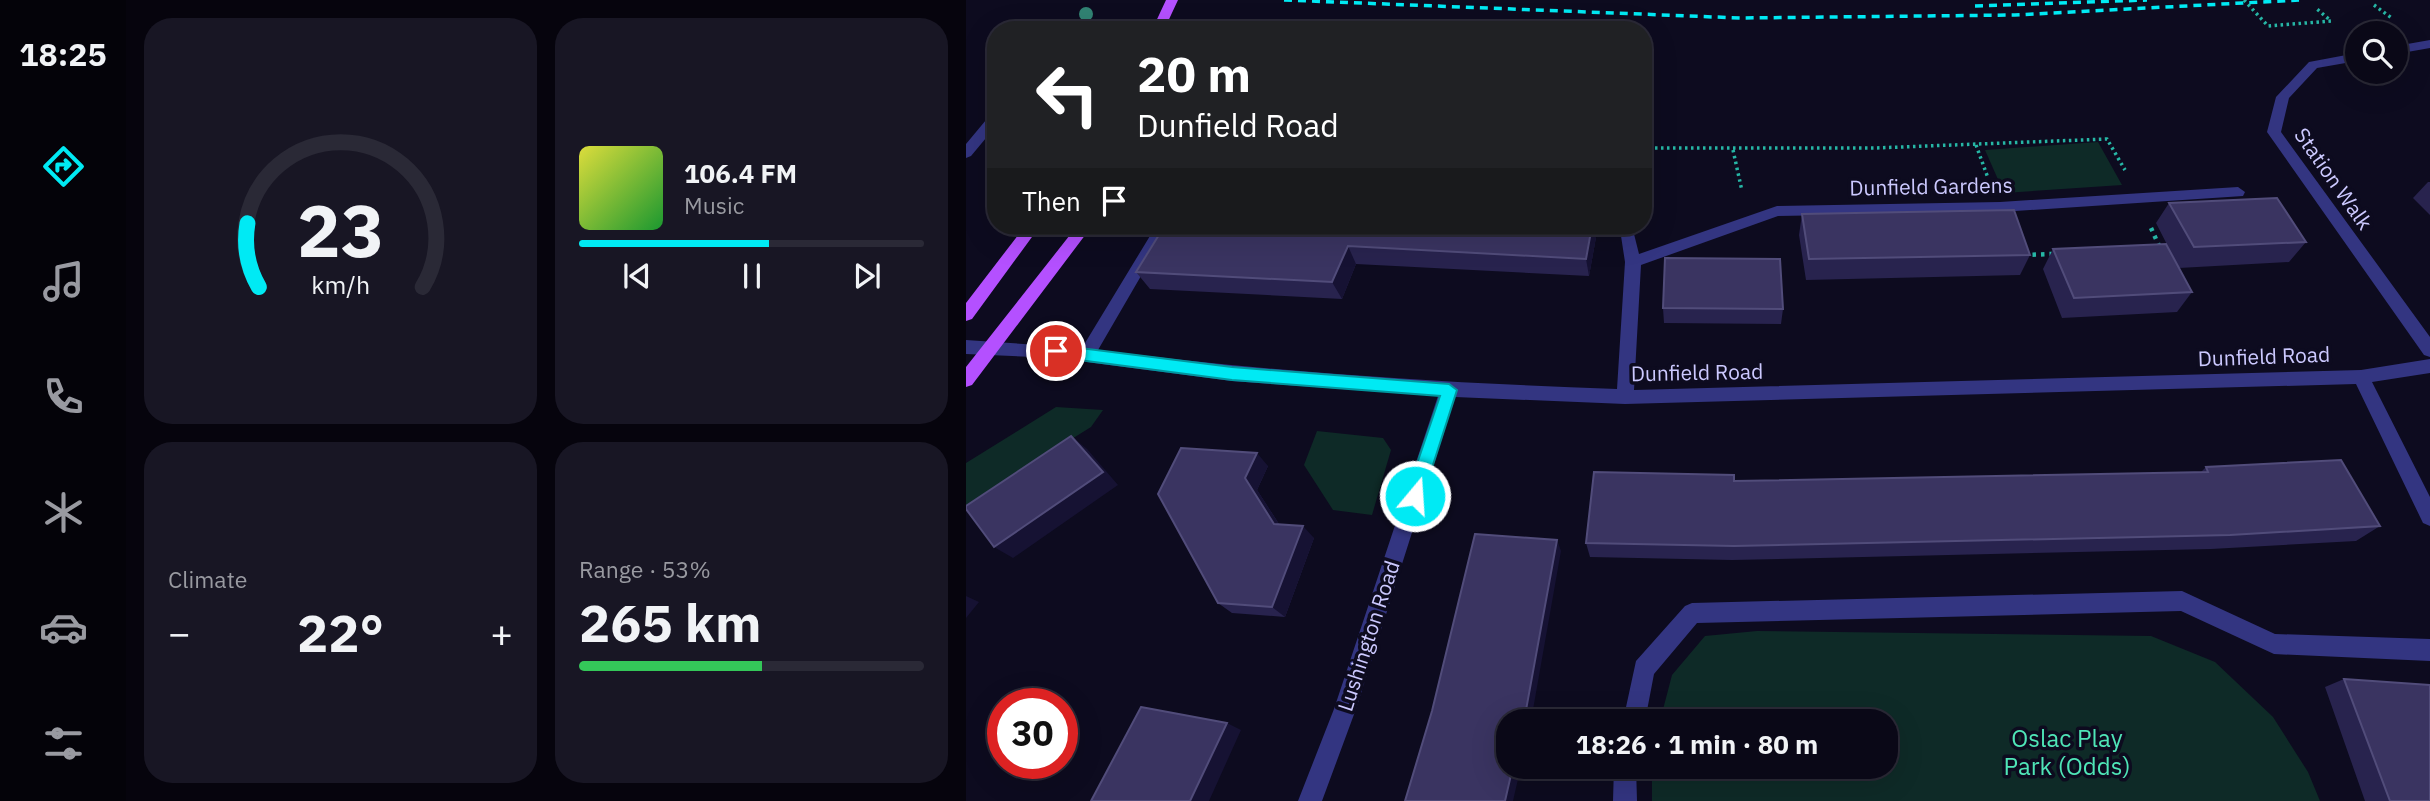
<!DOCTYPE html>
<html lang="en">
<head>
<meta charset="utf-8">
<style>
	body { margin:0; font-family:"IBM Plex Sans",sans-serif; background:#181624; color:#f1f3f6; height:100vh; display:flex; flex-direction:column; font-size:26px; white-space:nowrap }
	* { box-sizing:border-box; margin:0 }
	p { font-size:23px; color:#999aa1 }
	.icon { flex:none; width:38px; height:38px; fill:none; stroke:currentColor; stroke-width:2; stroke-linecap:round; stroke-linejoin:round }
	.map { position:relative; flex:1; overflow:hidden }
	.side { display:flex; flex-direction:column; gap:18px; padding:18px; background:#06040d; width:840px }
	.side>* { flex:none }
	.top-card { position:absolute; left:21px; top:21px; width:665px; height:214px; border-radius:28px; box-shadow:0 7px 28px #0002,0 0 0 2px #2a2936; background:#202124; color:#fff; overflow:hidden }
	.buttons { position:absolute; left:1379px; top:21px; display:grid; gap:14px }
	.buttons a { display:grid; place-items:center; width:63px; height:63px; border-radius:50%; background:#0a0817; box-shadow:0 7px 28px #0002,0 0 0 2px #2a2936; font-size:35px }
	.speed { position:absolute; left:21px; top:688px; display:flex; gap:14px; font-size:35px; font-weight:700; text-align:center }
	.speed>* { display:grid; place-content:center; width:91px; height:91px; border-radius:50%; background:#0a0817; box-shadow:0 7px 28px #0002,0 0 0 2px #2a2936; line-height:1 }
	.speed .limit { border:10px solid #d22; background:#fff; color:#111 }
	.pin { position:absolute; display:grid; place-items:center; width:60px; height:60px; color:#fff; margin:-30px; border:4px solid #fff; border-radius:50%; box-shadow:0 2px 7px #0007 }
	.me { position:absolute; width:77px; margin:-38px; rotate:18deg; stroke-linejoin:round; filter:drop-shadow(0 0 5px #0008) }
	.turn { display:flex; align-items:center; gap:24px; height:147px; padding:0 35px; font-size:32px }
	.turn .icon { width:91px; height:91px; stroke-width:2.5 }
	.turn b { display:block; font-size:49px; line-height:60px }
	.then { display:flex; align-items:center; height:66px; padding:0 35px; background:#0003; gap:14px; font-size:26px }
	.big { font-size:52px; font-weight:700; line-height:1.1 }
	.side .card { flex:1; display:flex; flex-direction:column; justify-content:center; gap:10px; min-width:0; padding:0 24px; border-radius:28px; background:#181624 }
	.side .dial { align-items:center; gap:0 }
	.dial svg { height:182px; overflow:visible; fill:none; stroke:#2a2936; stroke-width:7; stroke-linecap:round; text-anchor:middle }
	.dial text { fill:#f1f3f6; stroke:none }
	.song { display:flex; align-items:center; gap:21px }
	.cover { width:84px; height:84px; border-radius:10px; background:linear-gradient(135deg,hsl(60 70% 55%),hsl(130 70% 35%)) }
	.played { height:7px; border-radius:4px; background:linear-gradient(90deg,#00eaf4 55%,#2a2936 55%) }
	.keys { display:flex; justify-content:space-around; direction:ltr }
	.heat { display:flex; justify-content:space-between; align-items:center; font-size:38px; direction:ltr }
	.charge { height:10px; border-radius:5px; background:linear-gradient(90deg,#34c759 53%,#2a2936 0) }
	.side .tiles { flex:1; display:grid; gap:18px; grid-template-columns:repeat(2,1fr) }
	.trip { position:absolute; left:530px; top:709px; width:402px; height:70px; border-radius:28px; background:#0a0817; box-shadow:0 7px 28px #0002,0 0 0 2px #2a2936; font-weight:700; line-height:70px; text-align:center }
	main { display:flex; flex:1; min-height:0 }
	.menu { display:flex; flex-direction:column; width:126px; justify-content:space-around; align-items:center; background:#040309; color:#999aa1 }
	.menu .icon { width:49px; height:49px }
	.menu .active { color:#00eaf4 }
	.menu b { font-size:32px; color:#f1f3f6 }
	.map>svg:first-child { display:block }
	.green { fill:#0e2a27 }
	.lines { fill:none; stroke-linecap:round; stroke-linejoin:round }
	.path-far1 { stroke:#26b6a5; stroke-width:3.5; stroke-dasharray:2.5 3.5; stroke-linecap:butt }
	.path { stroke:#26b6a5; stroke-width:4.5; stroke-dasharray:3.5 5; stroke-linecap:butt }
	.service { fill:#333581; fill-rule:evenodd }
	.minor { fill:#333581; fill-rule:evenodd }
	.primary { fill:#b450ff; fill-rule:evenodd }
	.rail { stroke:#00eaf4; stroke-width:3.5; stroke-dasharray:8 6; stroke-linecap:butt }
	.tree { fill:#318373 }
	.wall { fill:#28234e }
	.shaded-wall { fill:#161233 }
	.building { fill:#3a3461; stroke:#514c7a; stroke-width:2 }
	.route { fill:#00eaf4; stroke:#00989f; stroke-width:2 }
	.labels { text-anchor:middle; stroke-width:7; stroke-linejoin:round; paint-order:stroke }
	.street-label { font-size:21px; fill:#ccc9ff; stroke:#0d0b1f }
	.near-park-label { font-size:24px; fill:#4fe5b7; stroke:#0d0b1f }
</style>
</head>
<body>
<main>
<nav class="menu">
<b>18:25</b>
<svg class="icon active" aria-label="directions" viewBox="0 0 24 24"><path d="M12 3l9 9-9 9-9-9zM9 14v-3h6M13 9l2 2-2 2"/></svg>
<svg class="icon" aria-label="music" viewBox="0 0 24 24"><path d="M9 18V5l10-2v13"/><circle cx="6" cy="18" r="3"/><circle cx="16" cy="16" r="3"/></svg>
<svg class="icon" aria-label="phone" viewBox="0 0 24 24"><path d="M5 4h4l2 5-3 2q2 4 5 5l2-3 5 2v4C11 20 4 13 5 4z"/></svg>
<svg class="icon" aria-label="climate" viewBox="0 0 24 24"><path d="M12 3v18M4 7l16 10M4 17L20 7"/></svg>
<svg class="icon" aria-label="car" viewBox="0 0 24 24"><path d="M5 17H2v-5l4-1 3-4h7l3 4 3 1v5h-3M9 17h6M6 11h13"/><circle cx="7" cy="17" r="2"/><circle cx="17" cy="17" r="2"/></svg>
<svg class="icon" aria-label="filters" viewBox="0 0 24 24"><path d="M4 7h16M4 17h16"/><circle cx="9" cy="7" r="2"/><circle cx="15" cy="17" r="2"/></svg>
</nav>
<section class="side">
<div class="tiles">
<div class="card dial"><svg viewBox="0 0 100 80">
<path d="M14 69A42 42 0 1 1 86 69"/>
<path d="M14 69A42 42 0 0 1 9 41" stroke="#00eaf4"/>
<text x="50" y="56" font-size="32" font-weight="700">23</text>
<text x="50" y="72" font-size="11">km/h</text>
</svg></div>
<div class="card">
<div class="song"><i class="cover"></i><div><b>106.4 FM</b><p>Music</p></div></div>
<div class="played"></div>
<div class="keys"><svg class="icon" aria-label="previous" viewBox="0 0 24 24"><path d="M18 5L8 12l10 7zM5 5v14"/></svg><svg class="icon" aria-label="pause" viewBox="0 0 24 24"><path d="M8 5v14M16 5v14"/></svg><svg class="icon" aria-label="next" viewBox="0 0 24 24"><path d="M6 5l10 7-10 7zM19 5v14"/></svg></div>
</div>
<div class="card"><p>Climate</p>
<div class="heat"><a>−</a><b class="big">22°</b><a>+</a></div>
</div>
<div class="card"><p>Range · 53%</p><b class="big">265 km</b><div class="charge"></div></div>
</div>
</section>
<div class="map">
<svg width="1464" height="801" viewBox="0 0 1464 801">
	<rect width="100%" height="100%" fill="#0d0b1f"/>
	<!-- green -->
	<path class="green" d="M1132,142L1156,185L1038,193L1019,150Z
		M90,407L137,410L125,427L0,505V463Z
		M351,431L417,438L425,450L406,515L367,510L338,465Z
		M791,631L1185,636L1249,662L1307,717L1342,772L1354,801H686V767L920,766V721H694L706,675L739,636Z"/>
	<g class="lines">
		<!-- path-far1 -->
		<path class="path-far1" d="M1278,0L1302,26L1365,21L1351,9
			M1408,5L1427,19
			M1010,145L1022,178
			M677,148H909L1141,139L1159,170
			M767,150L776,191"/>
		<!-- path -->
		<path class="path" d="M1185,228L1194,248
			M1058,255L1087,254"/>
		<!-- service -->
		<path class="service" d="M1464,40V48L1430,54V46Z
			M1391,53V61L1351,68L1323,98L1315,132L1464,337V357L1458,355L1301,132L1310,97L1343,62Z
			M30,113V126L5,156L0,158V144L25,114Z
			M1216,591L1309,634L1464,639V661L1308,654L1215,611L731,623L688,674L679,721H657L670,661L719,606L726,603Z
			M648,766H670L671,801H647Z"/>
		<!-- minor -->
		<path class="minor" d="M1272,187L1279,192L1277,196L1034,212L812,216L675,265L668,390L1395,370L1464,359V373L1406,382L1464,497V526L1457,523L1390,384L659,404L489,397L390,709L356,801H332L368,709L472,396L266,381L90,358L0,354V340L116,348L190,226H204L132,350C304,372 477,383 651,389L659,262L655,236L644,226H661L667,230L673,254L811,206L1034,202Z"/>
		<!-- primary -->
		<path class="primary" d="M200,0H212L198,30H186Z
			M59,226H74L6,319L0,321V303Z
			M111,226H126L6,385L0,387V367Z"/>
		<!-- rail -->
		<path class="rail" d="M318,0L774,18L1049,15L1333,0
			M1009,6L1181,0"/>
	</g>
	<!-- trees -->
	<circle class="tree" cx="120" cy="14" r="7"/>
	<!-- wall -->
	<path class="wall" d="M1462,182H1464V215L1447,198Z
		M1203,203L1340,242L1323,262L1213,268L1190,223Z
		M836,214L1064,255L1054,275L840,280L833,235Z
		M631,232L623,276L390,264L376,299L184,289L170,272L253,233Z
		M1087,249L1226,292L1211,312L1096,318L1077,269Z
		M697,308L817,309L815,324L698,323Z
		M215,448L302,466L291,490L313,524L348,538L319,617L266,613L252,603Z
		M1240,467L1414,526L1390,541L1245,549L766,560L624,557L620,543L768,481L1235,472Z
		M1378,679L1464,801H1399L1359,687Z"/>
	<!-- shaded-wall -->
	<path class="shaded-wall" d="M626,226H630L631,232L623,276L620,259Z
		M382,246L390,264L376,299L366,282Z
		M105,436L121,449L152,485L47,558L28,547Z
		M291,453L302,466L291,490L320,535L308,524L279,478Z
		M337,526L348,538L319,617L306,607Z
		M591,540L595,551L565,721H558Z
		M0,596L13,602L0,618Z
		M261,723L275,730L243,801H224Z
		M547,766H555L547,801H539Z"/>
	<!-- building -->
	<path class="building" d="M1311,198L1340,242L1228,247L1203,203Z
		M1048,210L1064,255L843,259L836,214Z
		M257,226H626L620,259L382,246L366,282L170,272L196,230L253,233Z
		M1200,244L1226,292L1108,298L1087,249Z
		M699,258L814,259L817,309L697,308Z
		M105,436L137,472L28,547L0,509V506Z
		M215,448L291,453L279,478L308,524L337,526L306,607L252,603L192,494Z
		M1375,460L1414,526L1264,535L768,546L620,543L628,472L768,475V481L1242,472L1240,467Z
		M509,534L591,540L558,721H542V766H547L539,801H439L466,711Z
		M1378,679L1464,685V801H1424Z
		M175,707L261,723L224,801H125Z"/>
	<!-- route -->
	<path class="route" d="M90,345L266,367L483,384L491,390L457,496L449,504L440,496L474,396L266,380L90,357L82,351Z"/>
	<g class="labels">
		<!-- street labels -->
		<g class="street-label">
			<text transform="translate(1367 179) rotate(55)" y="7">Station Walk</text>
			<text transform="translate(965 187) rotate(-1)" y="7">Dunfield Gardens</text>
			<text transform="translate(1298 357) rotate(-2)" y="7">Dunfield Road</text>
			<text transform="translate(731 373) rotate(-1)" y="7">Dunfield Road</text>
			<text transform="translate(403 636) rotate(-72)" y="7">Lushington Road</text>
		</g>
		<!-- near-park labels -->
		<g class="near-park-label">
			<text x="1101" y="747">Oslac Play<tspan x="1101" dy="28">Park (Odds)</tspan></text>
		</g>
	</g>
</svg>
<div class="buttons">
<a><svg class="icon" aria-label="search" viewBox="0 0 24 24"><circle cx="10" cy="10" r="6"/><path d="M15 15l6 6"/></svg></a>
</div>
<div class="speed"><div class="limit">30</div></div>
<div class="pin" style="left:90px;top:351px;background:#d93025"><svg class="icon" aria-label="arrive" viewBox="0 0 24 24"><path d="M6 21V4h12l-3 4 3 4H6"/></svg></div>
<svg class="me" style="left:449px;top:496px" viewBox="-20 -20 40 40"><circle r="17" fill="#00eaf4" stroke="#fff" stroke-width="3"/><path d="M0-11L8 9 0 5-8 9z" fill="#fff"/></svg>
<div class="trip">18:26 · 1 min · 80 m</div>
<div class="top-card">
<div class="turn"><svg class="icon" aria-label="left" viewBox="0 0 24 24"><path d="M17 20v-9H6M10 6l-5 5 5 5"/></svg><div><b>20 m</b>Dunfield Road</div></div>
<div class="then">Then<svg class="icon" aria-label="arrive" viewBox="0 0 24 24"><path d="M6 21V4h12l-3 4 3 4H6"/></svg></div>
</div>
</div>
</main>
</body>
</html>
